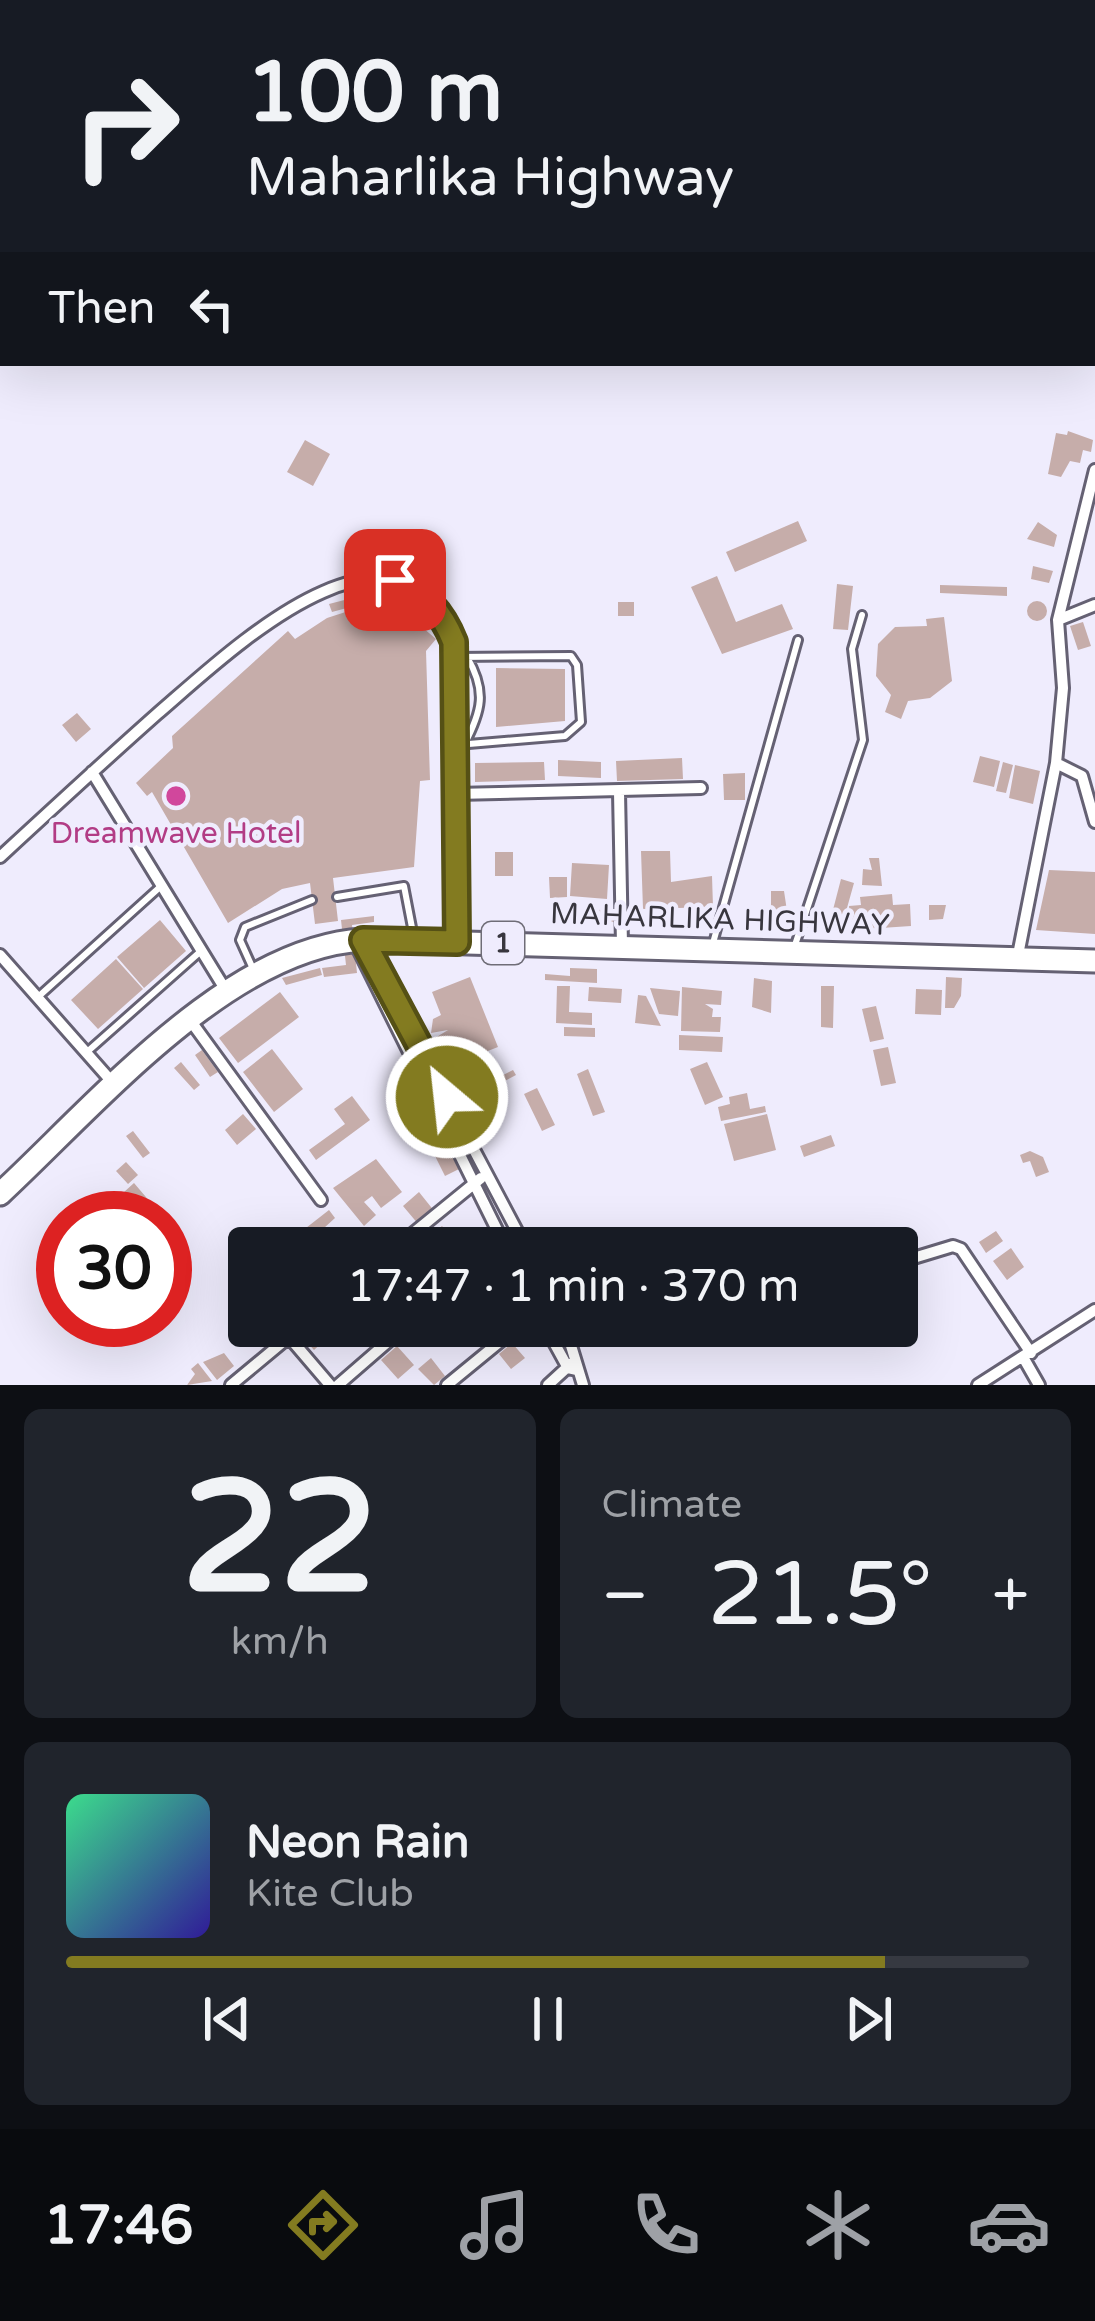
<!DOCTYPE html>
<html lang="en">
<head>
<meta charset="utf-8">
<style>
	body { margin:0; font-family:"Varela Round",sans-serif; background:#20242c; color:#f1f3f6; height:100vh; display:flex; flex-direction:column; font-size:45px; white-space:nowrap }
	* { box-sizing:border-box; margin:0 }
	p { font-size:39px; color:#9ea1a6 }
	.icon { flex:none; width:66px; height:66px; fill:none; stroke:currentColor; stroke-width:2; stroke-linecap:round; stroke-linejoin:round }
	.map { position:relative; height:1385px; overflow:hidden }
	.details { display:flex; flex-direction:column; gap:24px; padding:24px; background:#0d0f14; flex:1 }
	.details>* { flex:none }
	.banner { position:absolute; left:0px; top:0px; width:1095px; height:366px; box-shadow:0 12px 48px #0002; background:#171b24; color:#f1f3f6; overflow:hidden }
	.speed { position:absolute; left:36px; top:1191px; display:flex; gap:24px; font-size:60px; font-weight:700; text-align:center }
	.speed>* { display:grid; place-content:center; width:156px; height:156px; border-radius:50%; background:#171b24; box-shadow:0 12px 48px #0002; line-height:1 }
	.speed .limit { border:18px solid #d22; background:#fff; color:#111 }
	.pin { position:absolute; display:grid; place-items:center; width:102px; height:102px; color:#fff; margin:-51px; border-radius:24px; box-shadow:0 6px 18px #0006 }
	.me { position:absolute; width:132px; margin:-66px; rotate:332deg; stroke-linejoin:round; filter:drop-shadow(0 0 9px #0008) }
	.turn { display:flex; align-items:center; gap:42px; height:252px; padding:0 48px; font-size:54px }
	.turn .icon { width:156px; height:156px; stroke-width:2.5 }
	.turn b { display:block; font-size:84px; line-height:102px }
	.then { display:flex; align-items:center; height:114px; padding:0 48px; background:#0003; gap:24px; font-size:45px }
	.big { font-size:90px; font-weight:600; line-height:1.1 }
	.details .widget { flex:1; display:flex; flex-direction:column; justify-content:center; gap:18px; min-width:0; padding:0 42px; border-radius:18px; background:#20242c }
	.details .dial { align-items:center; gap:0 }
	.dial b { font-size:156px; line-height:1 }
	.song { display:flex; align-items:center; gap:36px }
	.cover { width:144px; height:144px; border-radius:18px; background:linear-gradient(135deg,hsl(150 70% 55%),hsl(250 70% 35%)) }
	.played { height:12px; border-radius:6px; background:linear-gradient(90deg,#837b20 85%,#363941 85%) }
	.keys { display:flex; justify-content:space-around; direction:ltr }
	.heat { display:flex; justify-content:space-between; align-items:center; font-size:66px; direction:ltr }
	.details .tiles { flex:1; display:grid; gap:24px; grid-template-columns:1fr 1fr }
	.widget:last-child { grid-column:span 2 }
	.trip { position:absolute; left:228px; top:1227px; width:690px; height:120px; border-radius:12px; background:#171b24; box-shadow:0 12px 48px #0002; font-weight:600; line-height:120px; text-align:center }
	.tabs { display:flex; height:192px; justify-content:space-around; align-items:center; background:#090b0e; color:#9ea1a6 }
	.tabs .icon { width:84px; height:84px }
	.tabs .active { color:#837b20 }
	.tabs b { font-size:54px; color:#f1f3f6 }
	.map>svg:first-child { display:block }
	.water { fill:#8baac2 }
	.building { fill:#c6adaa }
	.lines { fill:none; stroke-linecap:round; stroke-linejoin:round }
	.lane-casing { stroke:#656173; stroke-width:12 }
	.street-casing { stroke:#656173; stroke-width:16 }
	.highway-casing { stroke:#656173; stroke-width:27 }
	.lane { stroke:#fff; stroke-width:6 }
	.street { stroke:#fff; stroke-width:10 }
	.highway { stroke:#fff; stroke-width:21 }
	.route-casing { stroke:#555015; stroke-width:30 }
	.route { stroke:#837b20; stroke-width:21 }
	.hotel-dot { fill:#d1479c; stroke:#efecfd; stroke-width:4.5 }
	.labels { text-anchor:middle; stroke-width:9; stroke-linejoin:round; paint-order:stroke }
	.shield { fill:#efecfd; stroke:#6f6d77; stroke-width:3 }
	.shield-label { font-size:27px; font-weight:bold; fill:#38363e }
	.hotel-label { font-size:30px; fill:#b23c85; stroke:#efecfd }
	.street-label { font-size:30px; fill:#38363e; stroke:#efecfd }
</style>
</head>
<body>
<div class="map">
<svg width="1095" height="1385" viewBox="0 0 1095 1385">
	<rect width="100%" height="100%" fill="#efecfd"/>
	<!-- water -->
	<path class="water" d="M0,0H361L3,3L0,305Z"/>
	<!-- building -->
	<path class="building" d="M1068,431L1093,440L1091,452L1083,450L1080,463L1070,461L1061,477L1048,474L1056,433L1067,435Z
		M305,440L330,454L313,486L287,472Z
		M798,521L807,541L735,572L726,552Z
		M1038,522L1057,535L1054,547L1027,539Z
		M1033,566L1053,571L1049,583L1031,579Z
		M717,576L736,622L782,604L793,629L722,654L691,587Z
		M837,584L853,586L848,630L833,629Z
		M940,585L1007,587V596L940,593Z
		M356,597L358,605L332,612L329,604Z
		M1027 611a10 10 0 1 1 20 0a10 10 0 1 1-20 0Z
		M618,602H634V616H618Z
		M394,603L436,639L426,651L430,780L420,781L414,867L333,878L338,921L315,924L310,883L282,889L228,923L152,792L147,796L136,783L173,748L172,736L288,631L295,639L327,618L361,607L385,614Z
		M944,617L952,681L930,698L908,701L901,719L885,712L891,695L876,676L878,644L895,627L927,626L926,619Z
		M1083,622L1091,646L1078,650L1070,626Z
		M496,668L565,669V721L496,727Z
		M77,713L91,729L76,742L62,725Z
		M980,756L1000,761L994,787L973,782Z
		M682,758L683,779L617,781L616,761Z
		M558,760L601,762V778L558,776Z
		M544,762L545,780L475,782V763Z
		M1003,762L1013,765L1006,793L996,791Z
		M1015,765L1040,771L1033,804L1009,798Z
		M745,773V800H724L723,774Z
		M641,851H670L671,882L712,876L713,907L643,909Z
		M495,852H513V876H495Z
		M869,858H879L882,886L862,885L863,869L872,870Z
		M572,863L609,865L607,899L570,896Z
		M1049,870L1095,872V934L1036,930Z
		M549,877H567V897L550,898Z
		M841,879L854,883L840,933L828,929Z
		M771,891H784L787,911L771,912Z
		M892,894L893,905L910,904L911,926L851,930L849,906L861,905L860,897Z
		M929,905H946L943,919L929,920Z
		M585,909L618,911L617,922L585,920Z
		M374,916V922L352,925L357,973L324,977L322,968L346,965L341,920Z
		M160,920L186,951L144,988L117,957Z
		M116,959L143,989L98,1029L71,1000Z
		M320,968L322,975L286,985L282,978Z
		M570,968L597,969V983L545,980V974L570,976Z
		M470,977L498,1047L447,1067L435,1038L448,1030L431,1033L433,1019L441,1015L432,992Z
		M946,977L962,978L961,996L954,1008H945Z
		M754,978L772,981L771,1013L752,1007Z
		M557,986H570L569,1012L592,1013V1025L556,1023Z
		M821,986H834L833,1028L821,1027Z
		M589,987L622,989L621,1003L588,1001Z
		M682,987L722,991L721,1005L705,1004L713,1009L712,1017H721L720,1032L681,1031Z
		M650,988L680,991L678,1016L659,1014Z
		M916,989L942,990L941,1015L915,1014Z
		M280,992L299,1017L238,1063L219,1038Z
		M638,995L646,996L661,1026L635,1023Z
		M876,1006L884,1039L870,1042L862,1009Z
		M564,1027L595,1028V1037L564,1036Z
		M679,1035L723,1037L722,1052L679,1050Z
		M888,1047L896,1083L881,1086L873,1050Z
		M272,1049L303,1089L274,1112L243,1072Z
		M202,1050L218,1072L210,1077L195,1055Z
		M475,1058L478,1088L513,1070L516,1075L468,1100L452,1070Z
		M181,1062L200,1085L194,1090L174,1068Z
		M707,1062L723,1097L705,1105L690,1069Z
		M588,1069L605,1112L593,1116L577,1074Z
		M537,1088L555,1125L542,1131L524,1094Z
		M747,1093L750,1109L765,1106L766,1112L721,1121L718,1107L730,1104L729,1097Z
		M352,1096L370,1120L316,1160L309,1150L345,1124L334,1109Z
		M243,1114L256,1129L237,1145L225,1130Z
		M767,1114L776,1150L734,1161L724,1124Z
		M133,1131L150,1153L143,1158L126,1136Z
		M831,1135L835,1146L804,1157L800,1146Z
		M447,1148L459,1169L445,1176L434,1154Z
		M1030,1151L1043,1157L1049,1172L1036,1177L1030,1161L1023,1163L1020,1155Z
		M376,1159L402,1192L381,1208L372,1196L364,1202L376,1215L364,1226L333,1188Z
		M126,1162L138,1175L128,1184L116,1171Z
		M134,1183L151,1203L127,1218L113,1202Z
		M419,1192L435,1212L419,1225L403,1206Z
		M329,1210L335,1218L324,1228L335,1242L327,1248H307L297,1235Z
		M442,1226L460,1248H443L432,1235Z
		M375,1230L383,1232L392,1246L372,1248L365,1239Z
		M996,1231L1003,1241L986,1253L979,1242Z
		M1011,1248L1024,1267L1007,1280L993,1261Z
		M316,1328L326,1339L314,1350L304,1339Z
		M512,1343L525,1358L511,1369L499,1354Z
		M397,1346L414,1365L398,1379L381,1360Z
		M224,1353L234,1366L217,1380L203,1362Z
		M431,1358L445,1376L434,1385L418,1369Z
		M198,1363L212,1381L187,1385L195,1374L191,1369Z"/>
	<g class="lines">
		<defs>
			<path id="lane" d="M455,657L571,656L577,665L581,722L565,736L457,745
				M464,745C482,711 487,691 467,657
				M337,897L404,886L414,938
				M713,943L798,640
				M795,945L863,740L852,649L862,615
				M254,971L240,940L245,927L312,900
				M38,997L160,887
				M87,1052L201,951"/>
			<path id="street" d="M1058,620L1095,605
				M1056,763L1082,776L1095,822
				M92,772L225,989
				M619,792L622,945
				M456,794L701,788
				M0,857C52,809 104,761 157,714C224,657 395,488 454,642L457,942
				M363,940L526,1248
				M354,941L506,1248
				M0,955L113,1083
				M1017,960L1056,763L1063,688L1058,620L1095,470
				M190,1020L321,1200
				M395,1248L481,1178
				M897,1263L953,1246L961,1249L1031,1353
				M545,1326L568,1368L577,1370
				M565,1326L583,1385
				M289,1337L330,1385
				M1023,1357L1039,1385
				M231,1385L302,1326
				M338,1385L406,1326
				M447,1385L519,1326
				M548,1385L572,1363
				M978,1385L1095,1310"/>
			<path id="highway" d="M0,1194C96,1105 229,947 363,940L1095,961"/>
		</defs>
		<!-- lane casing -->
		<use href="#lane" class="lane-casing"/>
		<!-- street casing -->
		<use href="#street" class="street-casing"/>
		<!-- highway casing -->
		<use href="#highway" class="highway-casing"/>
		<!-- lane -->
		<use href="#lane" class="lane"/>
		<!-- street -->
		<use href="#street" class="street"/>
		<!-- highway -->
		<use href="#highway" class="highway"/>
	</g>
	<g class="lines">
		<defs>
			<path id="route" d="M395,580C425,593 442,612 454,642L457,942L363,940L447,1097"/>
		</defs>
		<!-- route casing -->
		<use href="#route" class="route-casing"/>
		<!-- route -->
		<use href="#route" class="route"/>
	</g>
	<!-- markers -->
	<circle class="hotel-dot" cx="176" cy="796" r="12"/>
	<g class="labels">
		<!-- shield labels -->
		<rect class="shield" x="482" y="922" width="42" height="42" rx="9"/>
		<g class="shield-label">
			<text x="503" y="952">1</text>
		</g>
		<!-- hotel labels -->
		<g class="hotel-label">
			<text x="176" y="843">Dreamwave Hotel</text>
		</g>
		<!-- street labels -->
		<g class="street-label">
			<text transform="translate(720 919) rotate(2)" y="10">MAHARLIKA HIGHWAY</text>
		</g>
	</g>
</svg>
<div class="speed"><div class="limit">30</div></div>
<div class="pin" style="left:395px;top:580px;background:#d93025"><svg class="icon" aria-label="arrive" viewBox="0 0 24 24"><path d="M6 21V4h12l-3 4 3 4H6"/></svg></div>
<svg class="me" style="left:447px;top:1097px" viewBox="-20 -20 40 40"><circle r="17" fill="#837b20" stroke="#fff" stroke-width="3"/><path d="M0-11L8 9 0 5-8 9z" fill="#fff"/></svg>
<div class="trip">17:47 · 1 min · 370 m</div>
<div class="banner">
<div class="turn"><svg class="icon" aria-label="right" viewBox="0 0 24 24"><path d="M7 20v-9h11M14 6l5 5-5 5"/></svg><div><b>100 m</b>Maharlika Highway</div></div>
<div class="then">Then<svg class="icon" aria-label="left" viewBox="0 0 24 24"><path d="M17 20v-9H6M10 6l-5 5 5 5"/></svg></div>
</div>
</div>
<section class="details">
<div class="tiles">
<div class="widget dial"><b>22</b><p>km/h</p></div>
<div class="widget"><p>Climate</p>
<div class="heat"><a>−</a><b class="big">21.5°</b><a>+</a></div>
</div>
<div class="widget">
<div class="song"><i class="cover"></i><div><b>Neon Rain</b><p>Kite Club</p></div></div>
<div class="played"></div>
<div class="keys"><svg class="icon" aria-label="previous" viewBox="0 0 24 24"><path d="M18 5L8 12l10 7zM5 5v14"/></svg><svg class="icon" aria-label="pause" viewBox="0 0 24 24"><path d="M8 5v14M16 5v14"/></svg><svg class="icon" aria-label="next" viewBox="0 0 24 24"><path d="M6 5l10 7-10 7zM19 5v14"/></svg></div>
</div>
</div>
</section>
<nav class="tabs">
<b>17:46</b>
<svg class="icon active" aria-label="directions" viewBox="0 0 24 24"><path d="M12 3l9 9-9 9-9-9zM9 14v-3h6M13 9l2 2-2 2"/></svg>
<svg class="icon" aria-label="music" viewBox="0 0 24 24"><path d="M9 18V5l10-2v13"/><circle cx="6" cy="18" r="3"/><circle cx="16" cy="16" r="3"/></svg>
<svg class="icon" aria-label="phone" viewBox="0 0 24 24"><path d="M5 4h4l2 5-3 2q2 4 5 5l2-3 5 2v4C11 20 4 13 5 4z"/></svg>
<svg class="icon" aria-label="climate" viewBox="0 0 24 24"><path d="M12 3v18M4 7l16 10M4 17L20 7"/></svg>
<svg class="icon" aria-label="car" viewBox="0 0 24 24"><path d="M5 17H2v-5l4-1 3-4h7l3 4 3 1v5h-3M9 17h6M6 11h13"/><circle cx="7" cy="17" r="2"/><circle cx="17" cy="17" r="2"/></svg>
</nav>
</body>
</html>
